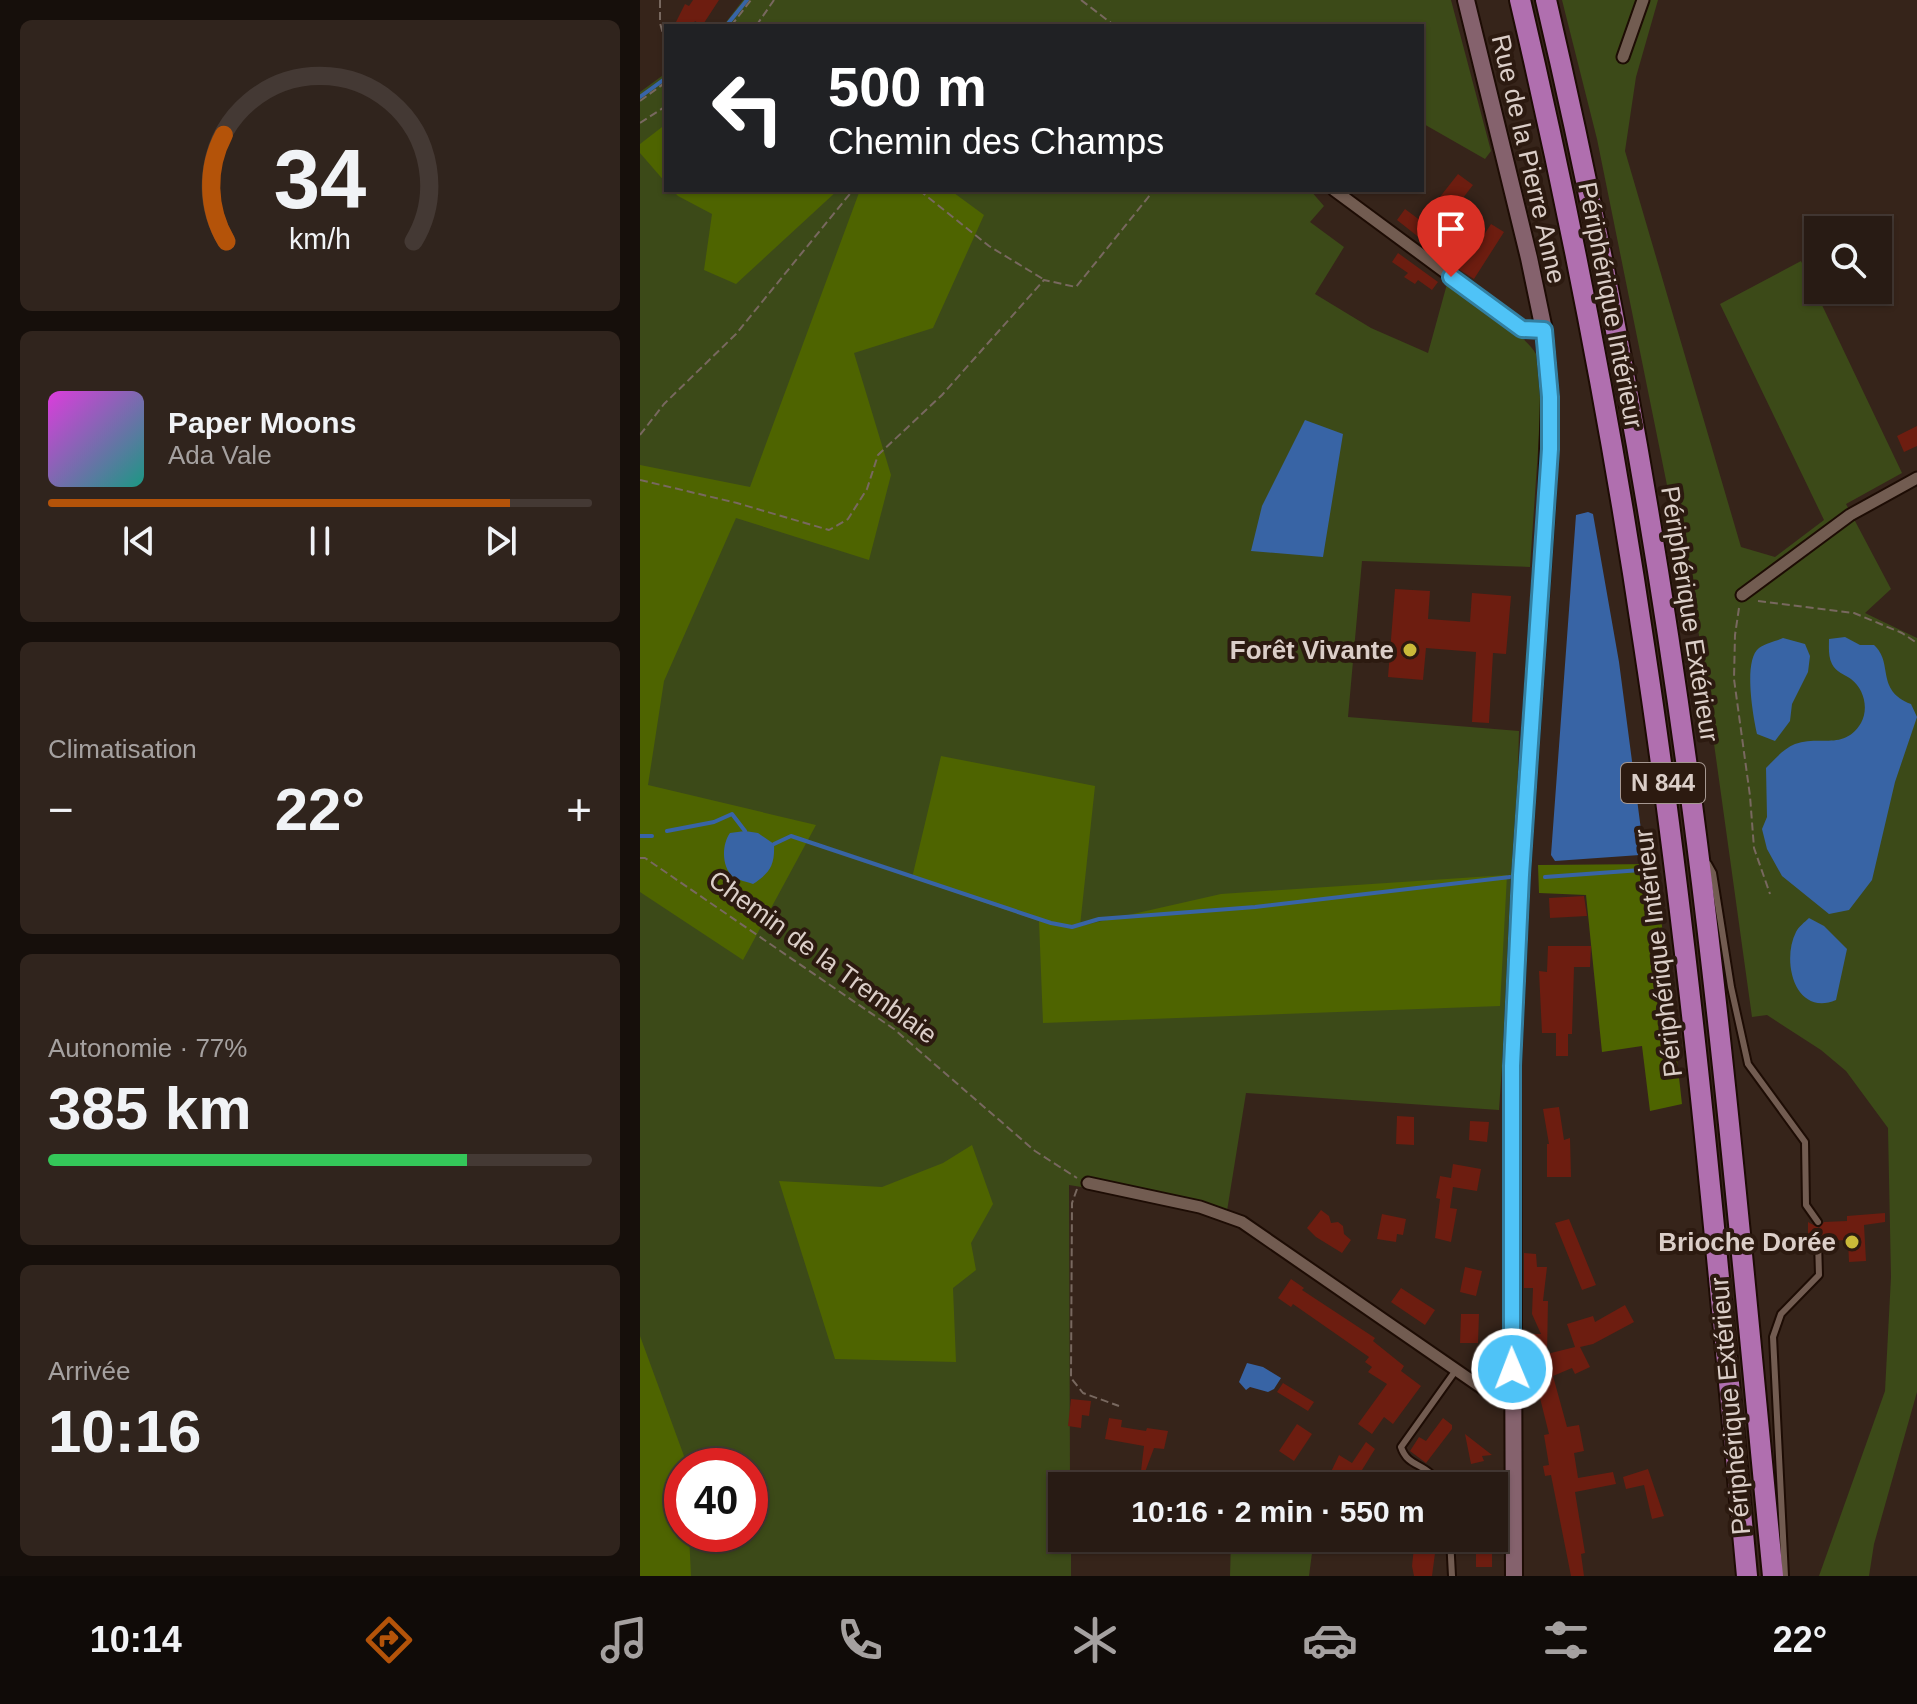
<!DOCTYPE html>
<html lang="fr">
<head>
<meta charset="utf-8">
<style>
	body { margin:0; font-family:Arial,sans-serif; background:#30241d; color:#f1f3f6; height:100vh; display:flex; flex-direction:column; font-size:30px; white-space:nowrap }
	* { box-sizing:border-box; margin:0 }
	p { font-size:26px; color:#a5a1a0 }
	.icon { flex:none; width:44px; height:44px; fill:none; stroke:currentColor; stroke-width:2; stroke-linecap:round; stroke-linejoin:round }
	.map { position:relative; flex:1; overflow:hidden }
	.details { display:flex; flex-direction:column; gap:20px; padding:20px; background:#160f0b; width:640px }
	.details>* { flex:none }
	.hud { position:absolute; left:24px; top:24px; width:760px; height:168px; border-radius:0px; box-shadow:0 2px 6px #0004,0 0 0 2px #443934; background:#202124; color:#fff; overflow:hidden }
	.buttons { position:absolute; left:1164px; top:216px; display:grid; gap:16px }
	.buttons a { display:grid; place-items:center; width:88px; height:88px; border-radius:0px; background:#281b14; box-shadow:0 2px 6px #0004,0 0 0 2px #443934; font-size:40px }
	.speed { position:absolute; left:24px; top:1448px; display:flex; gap:16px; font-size:40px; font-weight:700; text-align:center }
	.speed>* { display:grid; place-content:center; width:104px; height:104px; border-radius:50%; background:#281b14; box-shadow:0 2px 6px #0004,0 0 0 2px #443934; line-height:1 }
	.speed .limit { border:12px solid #d22; background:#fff; color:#111 }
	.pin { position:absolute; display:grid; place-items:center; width:68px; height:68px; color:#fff; margin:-82px -34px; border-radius:50% 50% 50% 0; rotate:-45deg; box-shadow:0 0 8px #0007 }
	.pin .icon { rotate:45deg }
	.me { position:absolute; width:88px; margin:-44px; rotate:359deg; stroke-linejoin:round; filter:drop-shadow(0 0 6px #0008) }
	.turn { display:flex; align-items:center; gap:28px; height:168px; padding:0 32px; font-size:36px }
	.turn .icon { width:104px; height:104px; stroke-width:2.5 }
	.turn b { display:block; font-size:56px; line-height:68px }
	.big { font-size:60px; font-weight:800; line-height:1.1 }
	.details .tile { flex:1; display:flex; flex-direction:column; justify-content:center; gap:12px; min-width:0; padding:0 28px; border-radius:12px; background:#30241d }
	.details .dial { align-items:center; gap:0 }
	.dial svg { height:208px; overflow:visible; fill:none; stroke:#443934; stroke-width:7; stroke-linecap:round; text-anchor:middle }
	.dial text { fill:#f1f3f6; stroke:none }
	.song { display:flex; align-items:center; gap:24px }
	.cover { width:96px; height:96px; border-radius:12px; background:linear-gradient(135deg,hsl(300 70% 55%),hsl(170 70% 35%)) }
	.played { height:8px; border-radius:4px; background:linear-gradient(90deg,#b45309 85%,#443934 85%) }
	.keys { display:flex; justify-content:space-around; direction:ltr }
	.heat { display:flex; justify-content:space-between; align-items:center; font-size:44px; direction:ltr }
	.charge { height:12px; border-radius:6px; background:linear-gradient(90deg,#34c759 77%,#443934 0) }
	.trip { position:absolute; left:408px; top:1472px; width:460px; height:80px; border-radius:0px; background:#281b14; box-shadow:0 2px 6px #0004,0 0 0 2px #443934; font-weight:800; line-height:80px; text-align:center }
	.tab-bar { display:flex; height:128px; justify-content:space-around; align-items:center; background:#100b08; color:#a5a1a0 }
	.tab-bar .icon { width:56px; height:56px }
	.tab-bar .current { color:#b45309 }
	.tab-bar b { font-size:36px; color:#f1f3f6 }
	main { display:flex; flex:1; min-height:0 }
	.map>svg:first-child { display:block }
	.green { fill:#3c4a18; fill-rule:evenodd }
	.forest { fill:#4e6400 }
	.water { fill:#3864a5 }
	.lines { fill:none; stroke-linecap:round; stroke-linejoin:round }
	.stream { stroke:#3864a5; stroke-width:4 }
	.building { fill:#6d1d10 }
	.lane-casing { stroke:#1d0c04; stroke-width:10 }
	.street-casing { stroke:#1d0c04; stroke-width:15 }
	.secondary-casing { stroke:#1d0c04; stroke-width:20 }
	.highway-casing { stroke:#1d0c04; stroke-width:24 }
	.path { stroke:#78685f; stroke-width:2; stroke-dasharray:8 4; stroke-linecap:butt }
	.lane { stroke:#725c51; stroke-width:6 }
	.street { stroke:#725c51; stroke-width:11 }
	.secondary { stroke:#85626d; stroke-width:16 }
	.highway { stroke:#b06faf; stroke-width:20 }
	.route-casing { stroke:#337fa1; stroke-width:20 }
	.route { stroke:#4fc3f7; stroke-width:14 }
	.poi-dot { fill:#cbba39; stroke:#2c1a10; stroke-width:3 }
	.labels { text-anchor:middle; stroke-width:8; stroke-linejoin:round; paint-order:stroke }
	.shield { fill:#2c1a10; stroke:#a69891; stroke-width:2 }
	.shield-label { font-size:24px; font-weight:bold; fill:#dbcec8 }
	.street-label { font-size:26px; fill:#dbcec8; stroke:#2c1a10 }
	.poi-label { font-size:26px; font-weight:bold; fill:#dbcec8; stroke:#2c1a10; text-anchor:end }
</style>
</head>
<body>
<main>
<section class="details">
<div class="tile dial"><svg viewBox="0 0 100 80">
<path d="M14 69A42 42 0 1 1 86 69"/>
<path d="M14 69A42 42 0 0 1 13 28" stroke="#b45309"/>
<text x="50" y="56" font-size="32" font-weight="700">34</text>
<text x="50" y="72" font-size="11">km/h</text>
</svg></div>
<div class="tile">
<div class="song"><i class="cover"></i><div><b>Paper Moons</b><p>Ada Vale</p></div></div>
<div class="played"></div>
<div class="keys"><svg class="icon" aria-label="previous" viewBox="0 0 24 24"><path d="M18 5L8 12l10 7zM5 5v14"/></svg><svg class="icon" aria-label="pause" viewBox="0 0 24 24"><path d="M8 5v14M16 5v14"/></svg><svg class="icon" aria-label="next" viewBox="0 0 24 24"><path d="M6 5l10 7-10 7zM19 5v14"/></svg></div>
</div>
<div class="tile"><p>Climatisation</p>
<div class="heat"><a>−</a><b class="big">22°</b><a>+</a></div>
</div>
<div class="tile"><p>Autonomie · 77%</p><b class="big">385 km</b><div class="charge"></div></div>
<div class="tile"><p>Arrivée</p><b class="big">10:16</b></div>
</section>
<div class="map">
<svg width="1277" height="1576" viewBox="0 0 1277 1576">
	<rect width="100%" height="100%" fill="#36241a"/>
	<!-- green -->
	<path class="green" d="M103,0H811L851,151L845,159L782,123V26H83Z
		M922,0H1018L996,77L985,151L1101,547L1135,557L1184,520L1080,304L1161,261L1262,473L1206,504L1251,589L1225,613L1277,638V1392L1234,1544L1229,1576H1179L1245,1391L1251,1277L1248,1128L1206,1071L1181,1050L1127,1015L1112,1017L1055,607L1047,584L957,139Z
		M26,73V190H670L684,206L670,222L704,247L675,294L731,328L788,353L807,284C827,298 887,335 896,354C901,366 902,379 902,392L890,567L722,561L708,717L879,731L875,879L859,1110L606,1093L587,1211L429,1185L430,1486H422V1538H431V1576H0V92ZM42,1466H110V1534H42Z
		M591,1538H674L669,1576H590Z"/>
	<!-- forest -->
	<path class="forest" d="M26,124V183L0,153V144Z
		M32,190H198L96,284L64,270L72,214L38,196Z
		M220,190H310L344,215L293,328L214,353L251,475L229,560L96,518L24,681L8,785L176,825L103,960L0,892V465L110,487Z
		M301,756L455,786L440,926L581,894L867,875L860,1006L403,1023L399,921L272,878Z
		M1015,864L1042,1104L1010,1111L1002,1046L962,1052L946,895L899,893L898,865Z
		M332,1145L353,1204L331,1243L336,1270L313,1288L316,1362L195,1359L139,1181L242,1187L303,1163Z
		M0,1336L44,1456L42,1534H49L51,1576H0Z"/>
	<!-- water -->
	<path class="water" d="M665,420L703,434L683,557L611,551L622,506Z
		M948,512L953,514L979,662L1003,845L1000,855L915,861L911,855L936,515Z
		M1205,637L1220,645H1234C1254,663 1235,690 1271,704L1277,717L1255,782L1232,880L1209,910L1189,914L1142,876L1127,849L1122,829L1127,817L1126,768C1135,759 1143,749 1155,744C1180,735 1204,751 1221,723C1229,708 1224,689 1211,679C1204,674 1196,672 1192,664C1188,656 1189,647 1189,639Z
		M1143,638L1165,644L1170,656L1168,672L1152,704L1150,721L1135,741L1117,734C1113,716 1103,660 1119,648C1126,643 1136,641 1143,638Z
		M105,831L118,833L134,844C135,865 130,873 113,884C108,882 98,880 93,877C81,866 82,844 90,833Z
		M1169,918L1184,926L1207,949L1196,1000C1155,1017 1141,961 1156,932C1158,927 1165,922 1169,918Z
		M607,1363L623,1367L641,1378L634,1389L628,1392L610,1387L606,1390L599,1382Z"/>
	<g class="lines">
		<!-- stream -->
		<path class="stream" d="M86,26L107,0
			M0,97L26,78
			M27,831L74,822L92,814L105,831
			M0,836H12
			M134,844L151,836L411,923L432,927L459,919L615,907L870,877
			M905,877L1001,870"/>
	</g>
	<!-- building -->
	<path class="building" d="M53,0H79L62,26L55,21L52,26H34L45,4L49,6Z
		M818,174L833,185L802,225L835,249L851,224L864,232L834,279L798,256L800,254L757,220L765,209L781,221Z
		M758,253L798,282L792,290L778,280L775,284L764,277L768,273L752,262Z
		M1277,426V446L1264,452L1257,436Z
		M755,589L790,591L788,619L830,622L832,593L871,596L866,654L853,653L849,723L832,722L836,652L786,648L783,680L748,677Z
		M944,896L947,916L910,918L909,898Z
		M908,946H951L950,967H934L932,1034H928V1056H916V1033H902L899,971L907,972Z
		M919,1107L924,1140L930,1138L931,1177H907V1144H909L903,1109Z
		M757,1116L774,1117V1145L756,1144Z
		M830,1121L849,1122L847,1142L829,1140Z
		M813,1164L841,1169L837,1191L813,1187L810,1208L817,1209L811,1242L795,1238L800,1199L796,1198L800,1176L811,1178Z
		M681,1210L689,1216L691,1223L698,1222L703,1226L704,1234L711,1240L702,1253L676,1237L667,1228Z
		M1245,1213V1222L1224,1225L1226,1261L1209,1262L1208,1240L1184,1241L1181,1236L1177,1235L1172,1241L1168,1242V1222L1179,1228L1184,1222L1207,1221V1216Z
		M742,1214L766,1219L763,1235L757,1234L756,1242L737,1239Z
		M929,1219L956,1285L942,1290L915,1223Z
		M884,1253L896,1254L897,1267H907L903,1301H908L907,1354L935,1347L927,1324L953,1316L955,1322L985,1305L994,1322L953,1344L940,1347L950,1367L935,1374L932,1368L913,1376L927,1427L939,1425L944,1451L934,1453L938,1478L973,1472L976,1484L935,1492L945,1553L941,1554L944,1576H931L911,1475L905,1476L903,1466L909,1465L904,1435L909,1434L891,1362H889L891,1334H901L892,1314L893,1288H884Z
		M825,1267L842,1271L836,1296L820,1292Z
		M651,1279L664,1288L662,1290L735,1338L733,1341L764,1366L761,1371L781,1386L753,1424L744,1417L732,1434L718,1424L747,1384L728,1372L732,1367L725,1362L729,1357L653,1304L651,1307L638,1298Z
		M761,1288L795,1310L785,1325L751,1302Z
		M821,1314H839L838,1343H820Z
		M643,1383L674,1402L668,1411L637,1392Z
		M431,1399L451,1401L449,1416L442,1415L441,1428L428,1426Z
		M469,1418L482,1420L481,1427L506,1431L507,1428L528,1431L524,1449L514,1448L505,1472L501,1471L504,1446L465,1439Z
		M803,1418L812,1425V1429L786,1463L770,1451L779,1437L786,1441Z
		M657,1424L672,1434L654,1461L639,1451Z
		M825,1434L852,1455L842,1456L844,1461L831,1464Z
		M726,1442L735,1449L722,1470L746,1486H711L690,1474L699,1455L712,1463Z
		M1008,1469L1024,1516L1012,1519L1004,1485L986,1489L983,1477Z
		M775,1538H797L792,1576H774L772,1566Z
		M836,1538H852V1567H836Z"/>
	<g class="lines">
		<defs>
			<path id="lane" d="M1068,864L1073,873L1091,987L1108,1064L1165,1142L1166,1205L1178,1222
				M798,1486C796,1482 795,1477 791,1474C780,1463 767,1465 761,1447L816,1370
				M810,1538L812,1576
				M1145,1576L1133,1337L1141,1314L1179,1275L1178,1241"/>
			<path id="street" d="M983,57L1003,0
				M694,190L882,329L904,330
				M1102,595L1210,515L1277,478
				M448,1183L560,1207L602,1222L848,1392L873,1395"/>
			<path id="secondary" d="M826,0L889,258L904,330L910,397L907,496L881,875L872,1066L874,1576"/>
			<path id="highway" d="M880,0C930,213 972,428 1004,645C1051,954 1078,1265 1107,1576
				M906,0C971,278 1021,560 1057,843C1088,1087 1109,1332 1133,1576"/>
		</defs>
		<!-- lane casing -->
		<use href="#lane" class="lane-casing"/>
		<!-- street casing -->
		<use href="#street" class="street-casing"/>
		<!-- secondary casing -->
		<use href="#secondary" class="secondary-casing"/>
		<!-- highway casing -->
		<use href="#highway" class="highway-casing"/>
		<!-- path -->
		<path class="path" d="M20,0V23L26,44
			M441,0L475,26
			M91,26L111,0
			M116,26L134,0
			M0,101L26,82
			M0,123L26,106
			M279,190L349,246L403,279
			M0,435L24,404L96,334L213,190
			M0,480L97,503L189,530L208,519L227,489L238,455L302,395L404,280L436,287L514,190
			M1118,601L1214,613L1262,633L1277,643
			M1099,608L1095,635L1094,679L1110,796L1114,848L1130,894
			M0,858H5L254,1029L395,1151L437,1178
			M437,1189L432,1203L431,1378L443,1393L479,1406"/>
		<!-- lane -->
		<use href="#lane" class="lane"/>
		<!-- street -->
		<use href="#street" class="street"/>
		<!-- secondary -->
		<use href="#secondary" class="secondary"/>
		<!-- highway -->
		<use href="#highway" class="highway"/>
	</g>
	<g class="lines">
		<defs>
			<path id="route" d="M811,277L882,329L904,330L910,397V449L881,875L872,1066V1369"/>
		</defs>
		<!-- route casing -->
		<use href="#route" class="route-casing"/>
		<!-- route -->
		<use href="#route" class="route"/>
	</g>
	<!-- markers -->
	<g class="poi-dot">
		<circle cx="770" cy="650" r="8"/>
		<circle cx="1212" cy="1242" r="8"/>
	</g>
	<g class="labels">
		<!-- shield labels -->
		<rect class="shield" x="981" y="763" width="84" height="40" rx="6"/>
		<g class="shield-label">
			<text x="1023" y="791">N 844</text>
		</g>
		<!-- street labels -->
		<g class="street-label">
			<text transform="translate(889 159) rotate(77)" y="9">Rue de la Pierre Anne</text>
			<text transform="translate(971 305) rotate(79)" y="9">Périphérique Intérieur</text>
			<text transform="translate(1050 614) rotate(81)" y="9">Périphérique Extérieur</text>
			<text transform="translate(1018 953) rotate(-97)" y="9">Périphérique Intérieur</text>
			<text transform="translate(183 957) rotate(36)" y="9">Chemin de la Tremblaie</text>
			<text transform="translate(1090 1406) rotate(-95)" y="9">Périphérique Extérieur</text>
		</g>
		<!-- poi labels -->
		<g class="poi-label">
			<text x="754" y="659">Forêt Vivante</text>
			<text x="1196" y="1251">Brioche Dorée</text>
		</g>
	</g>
</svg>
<div class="buttons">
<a><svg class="icon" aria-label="search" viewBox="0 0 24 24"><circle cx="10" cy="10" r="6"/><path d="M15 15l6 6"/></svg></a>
</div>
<div class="speed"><div class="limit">40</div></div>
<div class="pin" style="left:811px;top:277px;background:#d93025"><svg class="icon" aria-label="arrive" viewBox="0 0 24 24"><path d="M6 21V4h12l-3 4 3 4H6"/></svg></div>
<svg class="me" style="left:872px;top:1369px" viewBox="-20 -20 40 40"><circle r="17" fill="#4fc3f7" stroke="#fff" stroke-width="3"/><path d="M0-11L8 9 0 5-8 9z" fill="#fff"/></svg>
<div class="trip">10:16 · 2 min · 550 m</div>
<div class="hud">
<div class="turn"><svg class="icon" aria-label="left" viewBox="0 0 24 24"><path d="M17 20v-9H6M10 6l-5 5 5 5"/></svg><div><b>500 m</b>Chemin des Champs</div></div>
</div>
</div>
</main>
<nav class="tab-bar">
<b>10:14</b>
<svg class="icon current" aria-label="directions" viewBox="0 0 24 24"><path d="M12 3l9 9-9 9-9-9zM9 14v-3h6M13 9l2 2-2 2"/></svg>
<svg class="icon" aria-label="music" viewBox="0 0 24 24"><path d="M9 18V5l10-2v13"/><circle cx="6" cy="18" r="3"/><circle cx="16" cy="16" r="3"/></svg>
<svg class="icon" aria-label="phone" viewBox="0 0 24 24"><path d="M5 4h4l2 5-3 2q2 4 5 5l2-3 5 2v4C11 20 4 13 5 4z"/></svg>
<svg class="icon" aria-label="climate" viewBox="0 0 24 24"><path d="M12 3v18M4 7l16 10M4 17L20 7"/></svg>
<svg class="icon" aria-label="car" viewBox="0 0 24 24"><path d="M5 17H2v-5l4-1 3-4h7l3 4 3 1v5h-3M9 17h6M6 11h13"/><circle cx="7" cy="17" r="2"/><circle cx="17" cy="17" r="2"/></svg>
<svg class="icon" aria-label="filters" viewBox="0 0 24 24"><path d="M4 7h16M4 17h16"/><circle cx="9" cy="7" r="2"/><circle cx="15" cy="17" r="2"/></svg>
<b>22°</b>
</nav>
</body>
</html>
